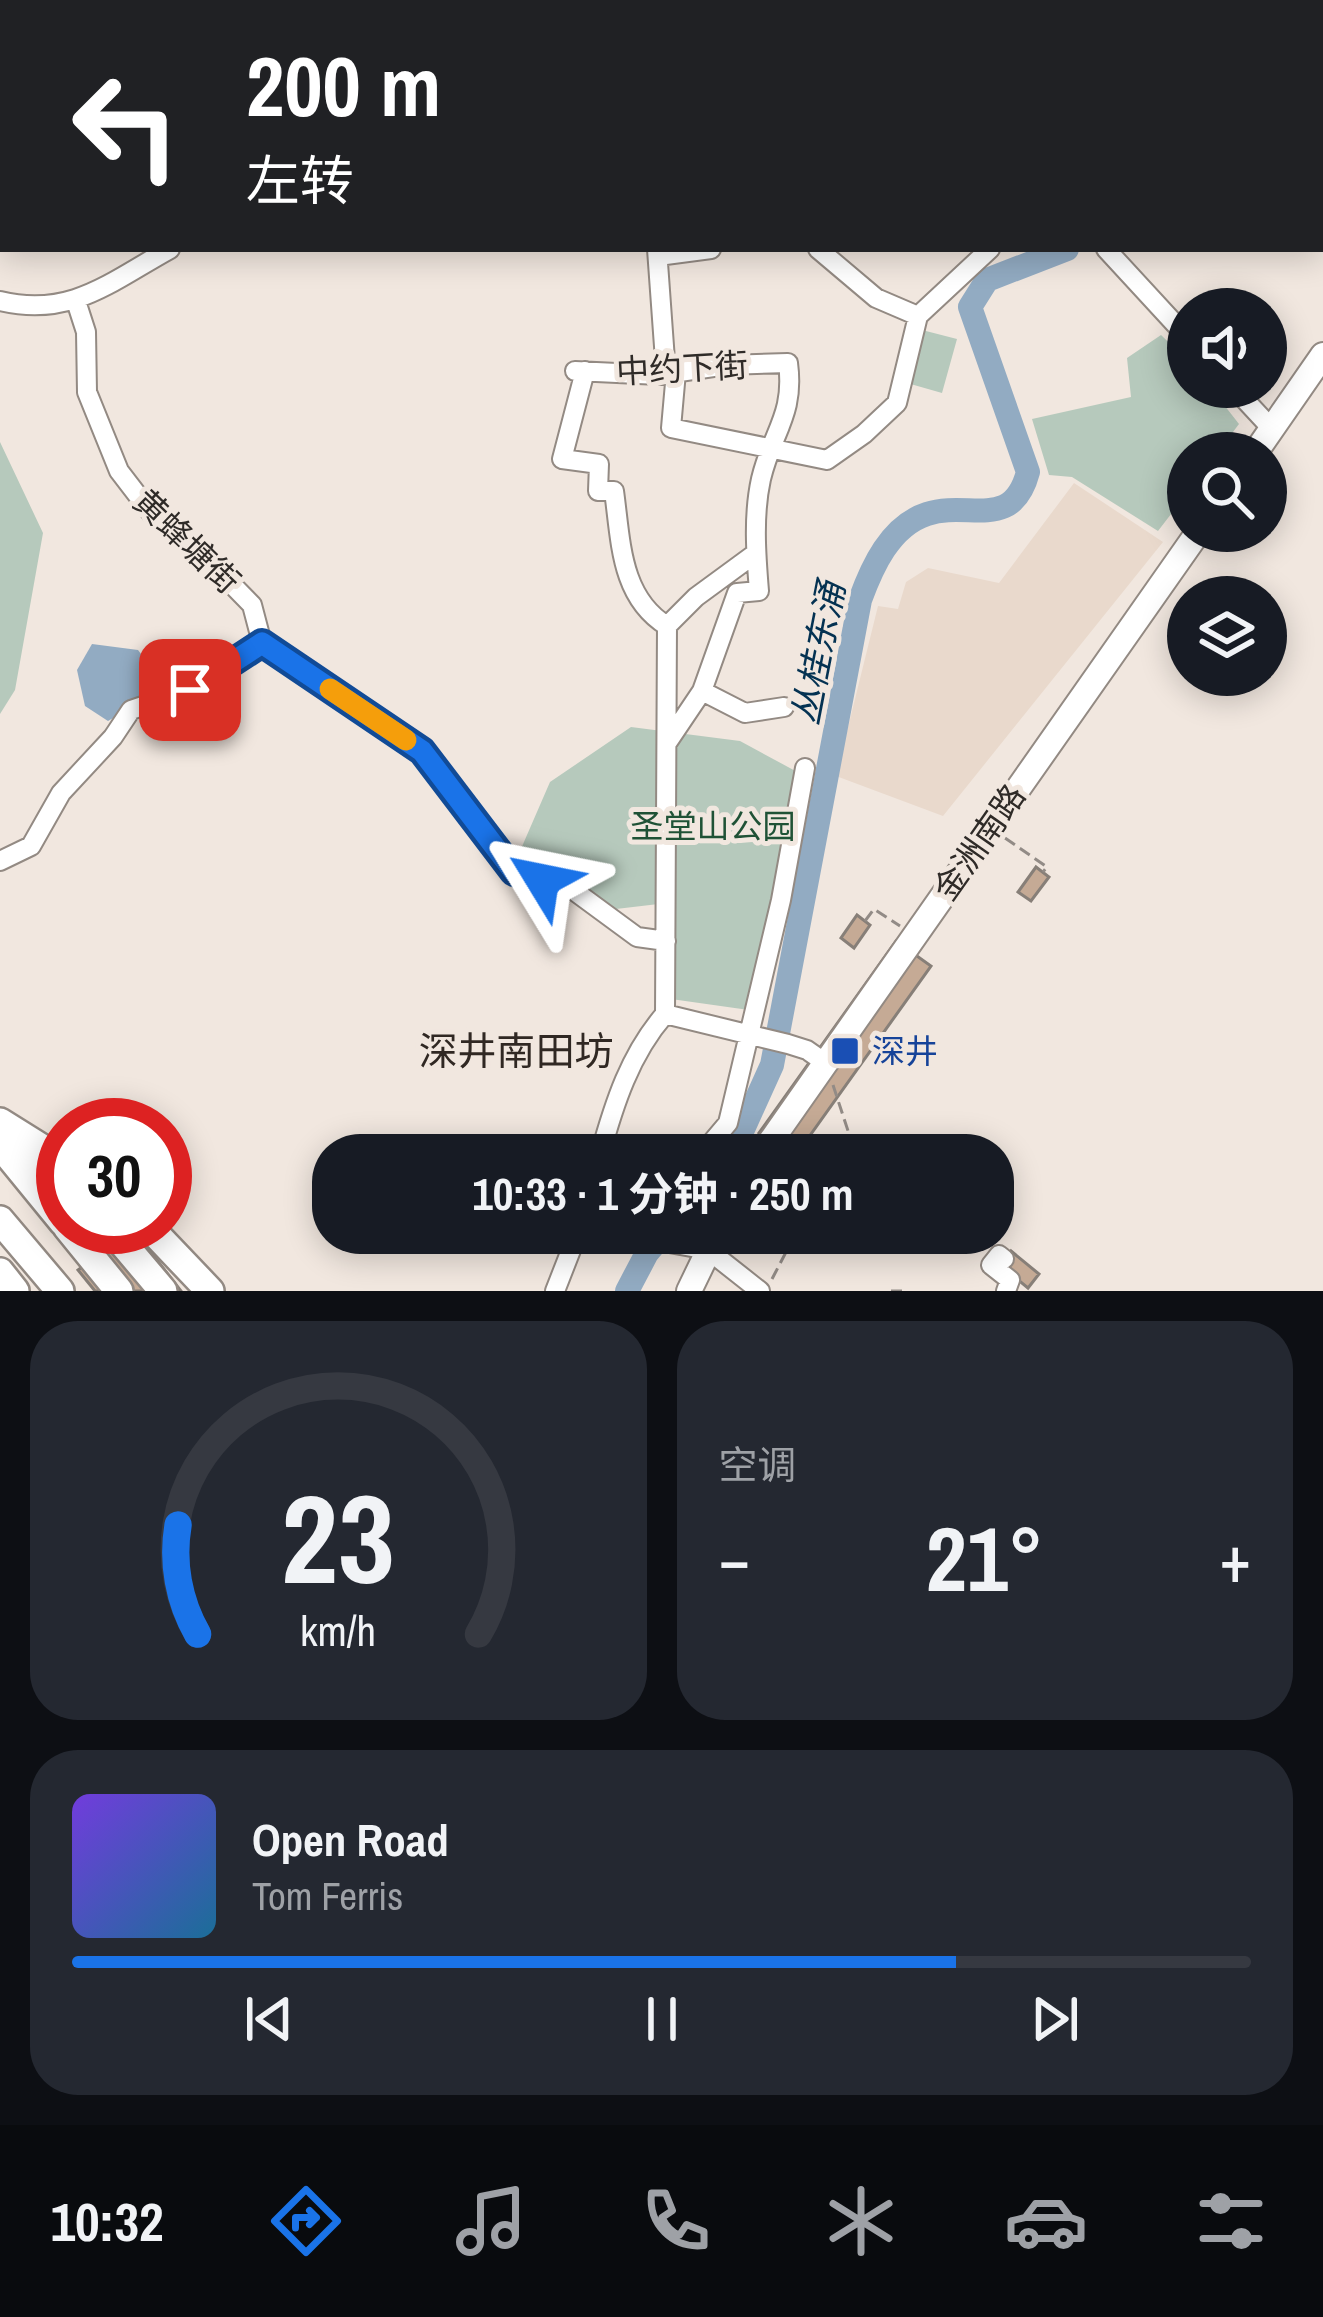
<!DOCTYPE html>
<html lang="zh">
<head>
<meta charset="utf-8">
<style>
	body { margin:0; font-family:"Archivo Narrow","Noto Sans SC",sans-serif; background:#242831; color:#f1f3f6; height:100vh; display:flex; flex-direction:column; font-size:45px; white-space:nowrap }
	* { box-sizing:border-box; margin:0 }
	p { font-size:39px; color:#9ea1a6 }
	.icon { flex:none; width:66px; height:66px; fill:none; stroke:currentColor; stroke-width:2; stroke-linecap:round; stroke-linejoin:round }
	.map { position:relative; height:1291px; overflow:hidden }
	.details { display:flex; flex-direction:column; gap:30px; padding:30px; background:#0d0f14; flex:1 }
	.details>* { flex:none }
	.top-card { position:absolute; left:0px; top:0px; width:1323px; height:252px; box-shadow:0 6px 30px #0003; background:#202124; color:#fff; overflow:hidden }
	.tools { position:absolute; left:1167px; top:288px; display:grid; gap:24px }
	.tools a { display:grid; place-items:center; width:120px; height:120px; border-radius:50%; background:#171b24; box-shadow:0 6px 30px #0003; font-size:60px }
	.speed { position:absolute; left:36px; top:1098px; display:flex; gap:24px; font-size:60px; font-weight:700; text-align:center }
	.speed>* { display:grid; place-content:center; width:156px; height:156px; border-radius:50%; background:#171b24; box-shadow:0 6px 30px #0003; line-height:1 }
	.speed .limit { border:18px solid #d22; background:#fff; color:#111 }
	.pin { position:absolute; display:grid; place-items:center; width:102px; height:102px; color:#fff; margin:-51px; border-radius:24px; box-shadow:0 6px 18px #0006 }
	.me { position:absolute; width:132px; margin:-66px; rotate:305deg; stroke-linejoin:round; filter:drop-shadow(0 0 9px #0008) }
	.turn { display:flex; align-items:center; gap:42px; height:252px; padding:0 48px; font-size:54px }
	.turn .icon { width:156px; height:156px; stroke-width:2.5 }
	.turn b { display:block; font-size:84px; line-height:102px }
	.big { font-size:90px; font-weight:700; line-height:1.1 }
	.details .tile { flex:1; display:flex; flex-direction:column; justify-content:center; gap:18px; min-width:0; padding:0 42px; border-radius:48px; background:#242831 }
	.details .dial { align-items:center; gap:0 }
	.dial svg { height:312px; overflow:visible; fill:none; stroke:#363941; stroke-width:7; stroke-linecap:round; text-anchor:middle }
	.dial text { fill:#f1f3f6; stroke:none }
	.song { display:flex; align-items:center; gap:36px }
	.cover { width:144px; height:144px; border-radius:18px; background:linear-gradient(135deg,hsl(260 70% 55%),hsl(200 70% 35%)) }
	.played { height:12px; border-radius:6px; background:linear-gradient(90deg,#1a73e8 75%,#363941 75%) }
	.keys { display:flex; justify-content:space-around; direction:ltr }
	.heat { display:flex; justify-content:space-between; align-items:center; font-size:66px; direction:ltr }
	.details .tiles { flex:1; display:grid; gap:30px; grid-template-columns:1fr 1fr }
	.tile:last-child { grid-column:span 2 }
	.trip { position:absolute; left:312px; top:1134px; width:702px; height:120px; border-radius:48px; background:#171b24; box-shadow:0 6px 30px #0003; font-weight:700; line-height:120px; text-align:center }
	.menu { display:flex; height:192px; justify-content:space-around; align-items:center; background:#090b0e; color:#9ea1a6 }
	.menu .icon { width:84px; height:84px }
	.menu .current { color:#1a73e8 }
	.menu b { font-size:54px; color:#f1f3f6 }
	.map>svg:first-child { display:block }
	.built { fill:#e9d9cc }
	.green { fill:#b6c9bc }
	.water { fill:#92abc2 }
	.lines { fill:none; stroke-linecap:round; stroke-linejoin:round }
	.river { stroke:#92abc2; stroke-width:24 }
	.building { fill:#c5aa95; stroke:#877f78; stroke-width:3 }
	.minor-casing { stroke:#938a83; stroke-width:22 }
	.major-casing { stroke:#938a83; stroke-width:28 }
	.highway-casing { stroke:#938a83; stroke-width:32 }
	.path { stroke:#928b86; stroke-width:3; stroke-dasharray:12 6; stroke-linecap:butt }
	.minor { stroke:#fff; stroke-width:18 }
	.major { stroke:#fff; stroke-width:24 }
	.highway { stroke:#fff; stroke-width:27 }
	.route-casing { stroke:#114b97; stroke-width:30 }
	.route { stroke:#1a73e8; stroke-width:21 }
	.slow { stroke:#f59e0b; stroke-width:21 }
	.transit-dot { fill:#1a4fb4; stroke:#f1e7df; stroke-width:4.5 }
	.labels { text-anchor:middle; stroke-width:10; stroke-linejoin:round; paint-order:stroke }
	.street-label { font-size:33px; fill:#2f2b28; stroke:#f1e7df }
	.park-label { font-size:33px; fill:#1f5236; stroke:#f1e7df }
	.transit-label { font-size:33px; fill:#164399; stroke:#f1e7df; text-anchor:start }
	.water-label { font-size:36px; font-style:italic; fill:#043252; stroke:#f1e7df }
	.quarter-label { font-size:39px; fill:#302823; stroke:#f1e7df }
</style>
</head>
<body>
<div class="map">
<svg width="1323" height="1291" viewBox="0 0 1323 1291">
	<rect width="100%" height="100%" fill="#f1e7df"/>
	<!-- built -->
	<path class="built" d="M1074,483L1163,542L943,816L836,776L878,606L898,609L906,582L928,568L999,583Z"/>
	<!-- green -->
	<path class="green" d="M922,330L957,339L942,393L907,383Z
		M1161,335L1188,361V387H1210L1239,424L1217,453H1188V492L1158,531L1072,477L1049,475L1032,419L1131,397L1127,358Z
		M0,442L43,533L15,690L0,714Z
		M631,727L740,741L812,780L763,1012L671,999L667,903L616,909L560,870L517,858L550,782Z"/>
	<!-- water -->
	<path class="water" d="M92,644L138,650L166,687L108,721L85,706L77,670Z"/>
	<g class="lines">
		<!-- river -->
		<path class="river" d="M1311,3L1313,0
			M726,1155L739,1138L772,1065L860,600C872,567 890,526 927,514C969,500 1012,532 1028,472L970,307L987,280L1067,249
			M627,1291L647,1253L664,1233"/>
	</g>
	<!-- building -->
	<path class="building" d="M1036,867L1049,877L1031,901L1018,892Z
		M857,915L870,925L854,948L841,938Z
		M896,941L931,966L796,1155H790L759,1133Z
		M132,1228L181,1291H95L78,1270Z
		M1011,1251L1039,1274L1028,1288L1000,1265Z"/>
	<g class="lines">
		<defs>
			<path id="minor" d="M485,0L486,3
				M673,0L674,3
				M0,2L3,0
				M315,3L316,0
				M570,3L575,0
				M1222,3L1227,0
				M1297,3L1298,0
				M657,249L666,374
				M818,249L876,298L918,316
				M1106,249L1188,338
				M658,256L711,249
				M0,301C71,318 110,282 170,249
				M76,301L86,332L87,392L119,471L152,514L164,515L252,605L262,643
				M575,371L659,375L727,365L788,363C795,415 772,432 761,479C753,515 756,555 759,591L737,593L702,691
				M585,371L562,459L599,464L598,491H614C621,541 620,597 667,626
				M676,372L671,428L827,460L864,434L897,403L918,316L990,249
				M1233,387L1272,429
				M756,553L696,597L667,626L665,1014L788,1044L807,1050L827,1064
				M262,643L422,751L514,872L569,887L637,937L666,941
				M667,743L702,691L745,713L784,707
				M0,861L31,846L61,793L113,737L131,710L190,690L262,643
				M600,1155C614,1104 630,1054 665,1014
				M701,1155L728,1123L781,900L805,768
				M614,1233L708,1250L760,1291
				M1004,1259L999,1255L991,1265L1010,1280L1006,1291
				M555,1291L573,1245L584,1233"/>
			<path id="major" d="M1255,453L1323,355
				M761,1155L1199,531
				M689,1291L717,1233"/>
			<path id="highway" d="M0,1122L40,1147
				M0,1145L63,1222
				M14,1146L63,1183
				M0,1220L60,1291
				M67,1227L119,1291
				M109,1227L163,1291
				M149,1227L210,1291
				M0,1272L15,1291"/>
		</defs>
		<!-- minor casing -->
		<use href="#minor" class="minor-casing"/>
		<!-- major casing -->
		<use href="#major" class="major-casing"/>
		<!-- highway casing -->
		<use href="#highway" class="highway-casing"/>
		<!-- path -->
		<path class="path" d="M1005,838L1047,867L1043,872
			M865,921L874,909L900,926
			M833,1085L853,1146
			M838,1155L864,1144L882,1155
			M772,1279L796,1233
			M891,1291H902"/>
		<!-- minor -->
		<use href="#minor" class="minor"/>
		<!-- major -->
		<use href="#major" class="major"/>
		<!-- highway -->
		<use href="#highway" class="highway"/>
	</g>
	<g class="lines">
		<defs>
			<path id="route" d="M190,690L262,643L422,751L514,872L542,880"/>
		</defs>
		<!-- route casing -->
		<use href="#route" class="route-casing"/>
		<!-- route -->
		<use href="#route" class="route"/>
		<!-- slow -->
		<path class="slow" d="M330,689L406,740"/>
	</g>
	<!-- markers -->
	<rect class="transit-dot" x="830" y="1036" width="30" height="30" rx="6"/>
	<g class="labels">
		<!-- street labels -->
		<g class="street-label">
			<text transform="translate(682 368) rotate(-3)" y="12">中约下街</text>
			<text transform="translate(187 541) rotate(44)" y="12">黄蜂塘街</text>
			<text transform="translate(979 842) rotate(-55)" y="12">金洲南路</text>
		</g>
		<!-- park labels -->
		<g class="park-label">
			<text x="713" y="838">圣堂山公园</text>
		</g>
		<!-- transit labels -->
		<g class="transit-label">
			<text x="872" y="1063">深井</text>
		</g>
		<!-- water labels -->
		<g class="water-label">
			<text transform="translate(818 653) rotate(-79)" y="13">丛桂东涌</text>
		</g>
		<!-- quarter labels -->
		<g class="quarter-label">
			<text x="516" y="1065">深井南田坊</text>
		</g>
	</g>
</svg>
<div class="tools">
<a><svg class="icon" aria-label="sound" viewBox="0 0 24 24"><path d="M4 9h4l5-4v14l-5-4H4zM17 9q2 3 0 6"/></svg></a>
<a><svg class="icon" aria-label="search" viewBox="0 0 24 24"><circle cx="10" cy="10" r="6"/><path d="M15 15l6 6"/></svg></a>
<a><svg class="icon" aria-label="layers" viewBox="0 0 24 24"><path d="M12 4l9 5-9 5-9-5zM3 14l9 5 9-5"/></svg></a>
</div>
<div class="speed"><div class="limit">30</div></div>
<div class="pin" style="left:190px;top:690px;background:#d93025"><svg class="icon" aria-label="arrive" viewBox="0 0 24 24"><path d="M6 21V4h12l-3 4 3 4H6"/></svg></div>
<svg class="me" style="left:542px;top:880px" viewBox="-20 -20 40 40"><path d="M0-17L14 15 0 8-14 15z" fill="#1a73e8" stroke="#fff" stroke-width="4"/></svg>
<div class="trip">10:33 · 1 分钟 · 250 m</div>
<div class="top-card">
<div class="turn"><svg class="icon" aria-label="left" viewBox="0 0 24 24"><path d="M17 20v-9H6M10 6l-5 5 5 5"/></svg><div><b>200 m</b>左转</div></div>
</div>
</div>
<section class="details">
<div class="tiles">
<div class="tile dial"><svg viewBox="0 0 100 80">
<path d="M14 69A42 42 0 1 1 86 69"/>
<path d="M14 69A42 42 0 0 1 9 41" stroke="#1a73e8"/>
<text x="50" y="56" font-size="32" font-weight="700">23</text>
<text x="50" y="72" font-size="11">km/h</text>
</svg></div>
<div class="tile"><p>空调</p>
<div class="heat"><a>−</a><b class="big">21°</b><a>+</a></div>
</div>
<div class="tile">
<div class="song"><i class="cover"></i><div><b>Open Road</b><p>Tom Ferris</p></div></div>
<div class="played"></div>
<div class="keys"><svg class="icon" aria-label="previous" viewBox="0 0 24 24"><path d="M18 5L8 12l10 7zM5 5v14"/></svg><svg class="icon" aria-label="pause" viewBox="0 0 24 24"><path d="M8 5v14M16 5v14"/></svg><svg class="icon" aria-label="next" viewBox="0 0 24 24"><path d="M6 5l10 7-10 7zM19 5v14"/></svg></div>
</div>
</div>
</section>
<nav class="menu">
<b>10:32</b>
<svg class="icon current" aria-label="directions" viewBox="0 0 24 24"><path d="M12 3l9 9-9 9-9-9zM9 14v-3h6M13 9l2 2-2 2"/></svg>
<svg class="icon" aria-label="music" viewBox="0 0 24 24"><path d="M9 18V5l10-2v13"/><circle cx="6" cy="18" r="3"/><circle cx="16" cy="16" r="3"/></svg>
<svg class="icon" aria-label="phone" viewBox="0 0 24 24"><path d="M5 4h4l2 5-3 2q2 4 5 5l2-3 5 2v4C11 20 4 13 5 4z"/></svg>
<svg class="icon" aria-label="climate" viewBox="0 0 24 24"><path d="M12 3v18M4 7l16 10M4 17L20 7"/></svg>
<svg class="icon" aria-label="car" viewBox="0 0 24 24"><path d="M5 17H2v-5l4-1 3-4h7l3 4 3 1v5h-3M9 17h6M6 11h13"/><circle cx="7" cy="17" r="2"/><circle cx="17" cy="17" r="2"/></svg>
<svg class="icon" aria-label="filters" viewBox="0 0 24 24"><path d="M4 7h16M4 17h16"/><circle cx="9" cy="7" r="2"/><circle cx="15" cy="17" r="2"/></svg>
</nav>
</body>
</html>
